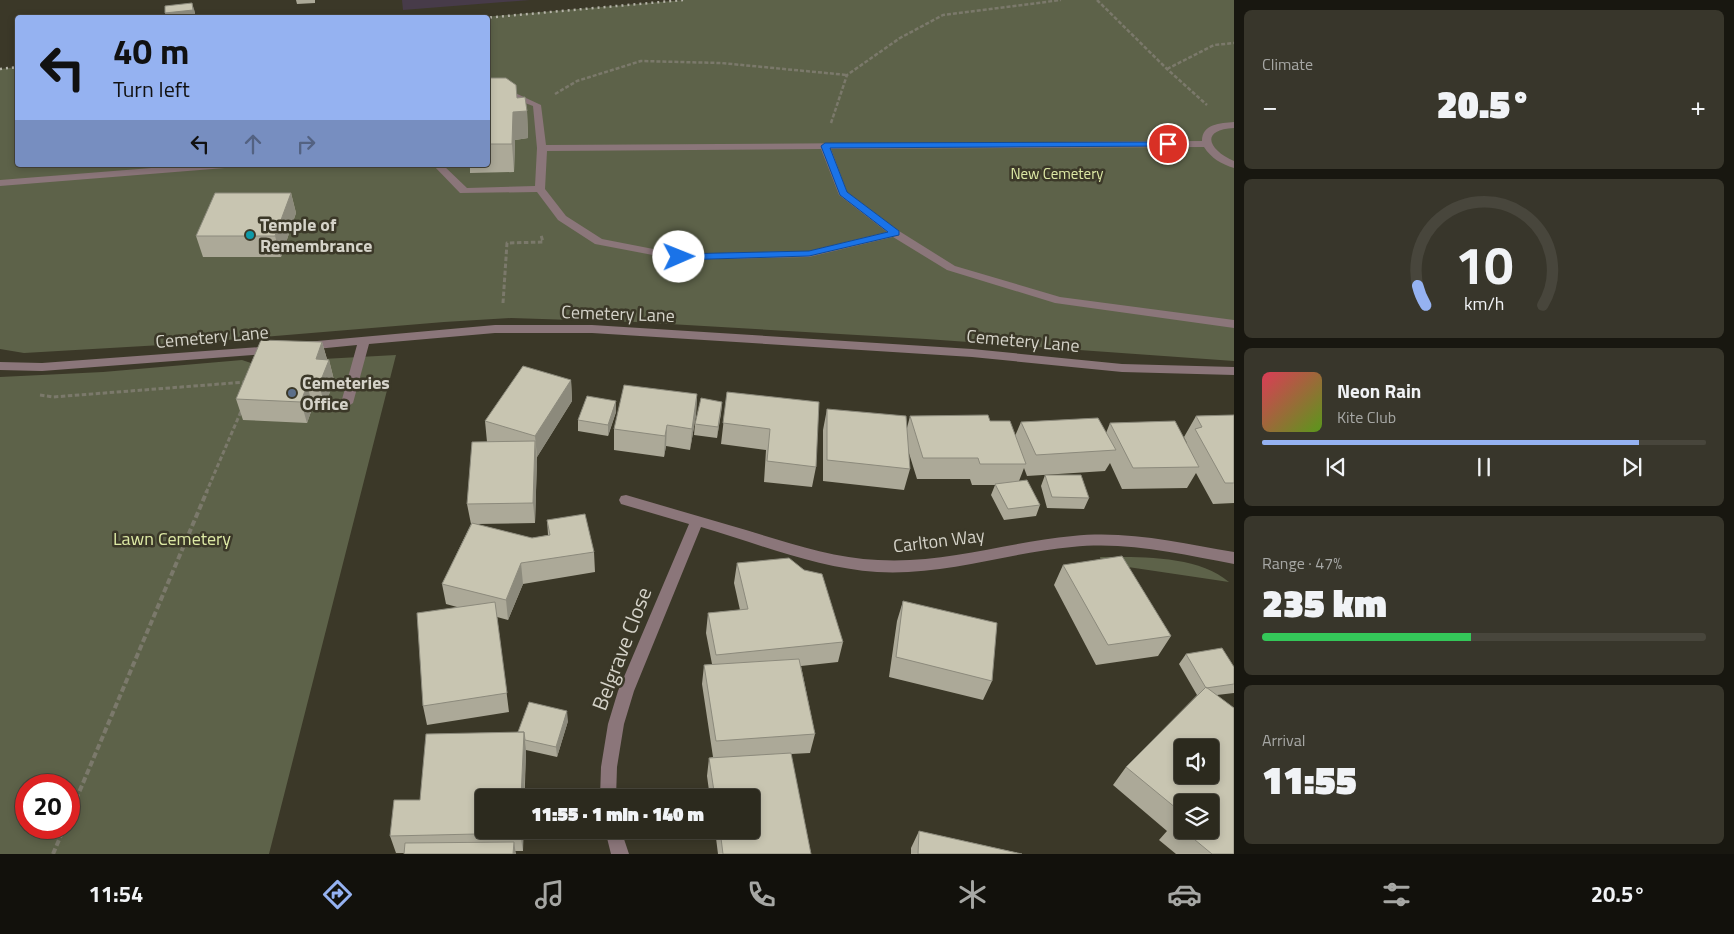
<!DOCTYPE html>
<html lang="en">
<head>
<meta charset="utf-8">
<style>
	body { margin:0; font-family:"Titillium Web",sans-serif; background:#38362b; color:#f1f3f6; height:100vh; display:flex; flex-direction:column; font-size:19px; white-space:nowrap }
	* { box-sizing:border-box; margin:0 }
	p { font-size:16px; color:#a6a7a4 }
	.icon { flex:none; width:28px; height:28px; fill:none; stroke:currentColor; stroke-width:2; stroke-linecap:round; stroke-linejoin:round }
	.map { position:relative; flex:1; overflow:hidden }
	.sheet { display:flex; flex-direction:column; gap:10px; padding:10px; background:#181710; width:500px }
	.sheet>* { flex:none }
	.banner { position:absolute; left:15px; top:15px; width:475px; height:152px; border-radius:5px; box-shadow:0 2px 8px #0003,0 0 0 1px #48463c; background:#95b2f1; color:#111; overflow:hidden }
	.fabs { position:absolute; left:1174px; top:739px; display:grid; gap:10px }
	.fabs a { display:grid; place-items:center; width:45px; height:45px; border-radius:5px; background:#2c2a1e; box-shadow:0 2px 8px #0003,0 0 0 1px #48463c; font-size:25px }
	.speed { position:absolute; left:15px; top:774px; display:flex; gap:10px; font-size:25px; font-weight:700; text-align:center }
	.speed>* { display:grid; place-content:center; width:65px; height:65px; border-radius:50%; background:#2c2a1e; box-shadow:0 2px 8px #0003,0 0 0 1px #48463c; line-height:1 }
	.speed .limit { border:8px solid #d22; background:#fff; color:#111 }
	.pin { position:absolute; display:grid; place-items:center; width:42px; height:42px; color:#fff; margin:-21px; border:2px solid #fff; border-radius:50%; box-shadow:0 1px 5px #0007 }
	.me { position:absolute; width:55px; margin:-28px; rotate:89deg; stroke-linejoin:round; filter:drop-shadow(0 0 4px #0008) }
	.turn { display:flex; align-items:center; gap:18px; height:105px; padding:0 15px; font-size:22px }
	.turn .icon { width:65px; height:65px; stroke-width:2.5 }
	.turn b { display:block; font-size:35px; line-height:42px }
	.lanes { display:flex; align-items:center; height:48px; padding:0 15px; background:#0003; justify-content:center; gap:25px; direction:ltr }
	.lanes .off { opacity:.35 }
	.big { font-size:38px; font-weight:800; line-height:1.1 }
	.sheet .tile { flex:1; display:flex; flex-direction:column; justify-content:center; gap:8px; min-width:0; padding:0 18px; border-radius:8px; background:#38362b }
	.sheet .dial { align-items:center; gap:0 }
	.dial svg { height:130px; overflow:visible; fill:none; stroke:#48463c; stroke-width:7; stroke-linecap:round; text-anchor:middle }
	.dial text { fill:#f1f3f6; stroke:none }
	.song { display:flex; align-items:center; gap:15px }
	.cover { width:60px; height:60px; border-radius:8px; background:linear-gradient(135deg,hsl(350 70% 55%),hsl(90 70% 35%)) }
	.played { height:5px; border-radius:2px; background:linear-gradient(90deg,#95b2f1 85%,#48463c 85%) }
	.keys { display:flex; justify-content:space-around; direction:ltr }
	.heat { display:flex; justify-content:space-between; align-items:center; font-size:28px; direction:ltr }
	.charge { height:8px; border-radius:4px; background:linear-gradient(90deg,#34c759 47%,#48463c 0) }
	.trip { position:absolute; left:475px; top:789px; width:285px; height:50px; border-radius:5px; background:#2c2a1e; box-shadow:0 2px 8px #0003,0 0 0 1px #48463c; font-weight:800; line-height:50px; text-align:center }
	.dock { display:flex; height:80px; justify-content:space-around; align-items:center; background:#12110c; color:#a6a7a4 }
	.dock .icon { width:35px; height:35px }
	.dock .active { color:#95b2f1 }
	.dock b { font-size:22px; color:#f1f3f6 }
	main { display:flex; flex:1; min-height:0 }
	.map>svg:first-child { display:block }
	.commercial { fill:#473b49 }
	.green { fill:#5d6249; fill-rule:evenodd }
	.lines { fill:none; stroke-linecap:round; stroke-linejoin:round }
	.path-far2 { stroke:#7b796b; stroke-width:2.5; stroke-dasharray:4 2; stroke-linecap:butt }
	.path-far1 { stroke:#7b796b; stroke-width:3; stroke-dasharray:4.5 2.5; stroke-linecap:butt }
	.path { stroke:#7b796b; stroke-width:4; stroke-dasharray:6 3; stroke-linecap:butt }
	.minor { fill:#8b767a; fill-rule:evenodd }
	.rail { stroke:#b5b3a8; stroke-width:2.5; stroke-dasharray:2 4; stroke-linecap:butt }
	.wall { fill:#aca998 }
	.shaded-wall { fill:#8c8a7c }
	.building { fill:#c8c5b1; stroke:#8c8a7c; fill-rule:evenodd }
	.route { fill:#1a73e8; stroke:#114b97 }
	.culture-dot { fill:#0f9aa8; stroke:#3b3828; stroke-width:2 }
	.service-dot { fill:#5c6f8a; stroke:#3b3828; stroke-width:2 }
	.labels { text-anchor:middle; stroke-width:5; stroke-linejoin:round; paint-order:stroke }
	.far-park-label { font-size:15px; fill:#deeaa5; stroke:#3b3828 }
	.poi-label { font-size:18px; font-weight:bold; fill:#d5d3c9; stroke:#3b3828; text-anchor:start }
	.street-label { font-size:18px; fill:#d5d3c9; stroke:#3b3828 }
	.park-label { font-size:18px; fill:#deeaa5; stroke:#3b3828 }
	.near-street-label { font-size:21px; fill:#d5d3c9; stroke:#3b3828 }
</style>
</head>
<body>
<main>
<div class="map">
<svg width="1234" height="854" viewBox="0 0 1234 854">
	<rect width="100%" height="100%" fill="#3b3828"/>
	<!-- commercial -->
	<path class="commercial" d="M402,0H530L403,10Z"/>
	<!-- green -->
	<path class="green" d="M683,0H1234V361L926,339L635,322L511,318L444,322L179,344L24,353L0,349V69L17,67L18,165H488V18L484,17Z
		M396,355L269,854H0V377L103,372L242,360L251,363ZM26,785H69V828H26Z
		M1100,557C1139,557 1198,555 1229,582L1101,563Z"/>
	<g class="lines">
		<!-- path-far2 -->
		<path class="path-far2" d="M1097,0L1167,69L1207,105
			M1167,69L1214,45L1234,43
			M555,94L577,81L641,61L721,63L847,75
			M831,123L847,75L900,38L943,15L1061,0"/>
		<!-- path-far1 -->
		<path class="path-far1" d="M503,303L507,243L543,242L541,235
			M40,395L53,397L246,382
			M206,493L242,409"/>
		<!-- path -->
		<path class="path" d="M69,816L207,491
			M53,854L64,828"/>
		<!-- minor -->
		<path class="minor" d="M513,92L541,105L546,145L1202,141C1202,124 1220,123 1234,122V128C1198,130 1210,151 1234,161V168C1221,164 1211,158 1204,147L831,149L847,192L899,231L955,266L1060,297L1234,320V328L1055,303L947,270L893,237L809,257L679,260L595,244L558,220L537,192L460,193L433,165H443L467,188L535,186L537,148L533,106L512,98L488,99V93ZM821,149L839,195L887,232L809,251L679,254L602,239L566,216L545,189L547,151Z
			M189,165H230L225,168L0,186V180Z
			M495,325H592L972,349L1122,364L1234,367V375L1122,372L972,357L592,333H495L369,344L353,403L347,407L341,403L357,345L306,350L300,346L306,342Z
			M274,346L280,350L278,353L42,371L0,370V362L42,363Z
			M626,495C666,507 706,518 746,530C789,543 833,558 878,560C944,564 1008,542 1073,536C1127,530 1181,543 1234,552V564C1181,554 1127,541 1072,547C1007,553 943,576 877,572C817,568 759,544 701,527L634,691L624,724L617,767L616,798H600L601,767L608,724L618,691L689,524L621,504L619,500L621,496Z
			M605,830H621L629,854H611Z"/>
		<!-- rail -->
		<path class="rail" d="M484,18L683,0
			M0,69L18,67"/>
	</g>
	<!-- wall -->
	<path class="wall" d="M296,0H315V3L297,4Z
		M488,78L517,98L527,111L528,138L515,140L514,172L470,173V165H488Z
		M291,193L296,213L281,257H203L196,236Z
		M322,342L327,359L329,360L334,380L325,406H313L307,423L243,420L236,399Z
		M571,380L572,401L537,457L535,523L476,524L532,538L548,535L547,520L594,552L595,572L523,584L508,620L497,617L509,712L427,725L423,706L457,607L446,604L442,584L471,524L467,504L488,442H487L485,421Z
		M727,392L816,467L812,487L764,482L766,450L721,444Z
		M697,394L696,415L690,450L666,446L664,457L614,450V429Z
		M722,402L721,413L717,438L694,435L695,424Z
		M827,409L907,428L910,416L990,421L1015,436L1021,422L1106,433L1110,423L1187,444V443L1184,437L1196,416L1234,415V503L1213,504L1196,473L1187,488L1122,489L1110,463L1105,471L1027,476L1024,468L1019,481L1040,505L1036,516L1004,520L991,495L995,485H972L970,479H917L908,450L910,469L904,490L823,481V430Z
		M616,412L608,436L578,431V420Z
		M1045,475L1089,498L1084,509L1047,508L1041,486Z
		M737,563L843,642L838,662L801,666L815,734L810,753L791,754L811,854H718L715,830H751V798H710L707,776L709,758L713,757L702,684L704,665L712,664L706,633L708,613L740,610L734,583Z
		M1063,565L1171,636L1158,656L1096,665L1054,585Z
		M903,601L992,681L983,700L889,677L897,621Z
		M1186,654L1234,667V693L1217,695L1234,854H1176L1159,840L1167,831L1113,785L1126,767L1197,695L1179,664Z
		M568,721L557,757L526,750L523,851H515L516,854H404V853H396L390,836L420,800L518,732Z
		M919,831L1022,854H911V848Z"/>
	<!-- shaded-wall -->
	<path class="shaded-wall" d="M192,3L195,12V18H166L165,13Z
		M527,111L528,138L515,140L514,172L512,144L513,112Z
		M291,193L296,213L281,257L275,236Z
		M322,342L328,363L329,360L334,380L325,406L319,385L316,359Z
		M571,380L572,401L537,457L535,436Z
		M307,385L313,406L307,423L301,402Z
		M697,394L696,415L690,450L692,429Z
		M616,401V412L608,436V425Z
		M722,402L721,413L717,438L718,427Z
		M667,425L666,446L664,457L665,436Z
		M535,441L537,462L535,523L533,503Z
		M521,563L523,584L508,620L506,600Z
		M567,711L568,721L557,757L556,747Z
		M524,732L526,751L524,798H521Z
		M520,830H523V851L520,833Z
		M514,842L516,854H513Z"/>
	<!-- building -->
	<path class="building" d="M192,3L193,10L165,13V6Z
		M488,78H506L516,85L517,98L525,97L527,111L513,112L512,144H488Z
		M215,193H291L275,236H196Z
		M261,340L322,342L316,359L329,360L319,385H307L301,402L236,399Z
		M523,366L571,380L535,436L485,421Z
		M624,385L697,394L692,429L667,425L665,436L614,429Z
		M727,392L819,402L816,467L767,461L770,429L723,423Z
		M587,396L616,401L608,425L578,420Z
		M701,398L722,402L718,427L695,424Z
		M827,409L906,416L910,469L827,460Z
		M988,415L990,421H1010L1026,464H980L978,458H923L910,416Z
		M1234,415V483H1225L1195,429L1202,427L1196,416Z
		M1098,418L1116,450L1036,455L1021,422Z
		M1175,421L1199,467L1133,468L1110,423Z
		M535,441L533,503L467,504L472,442Z
		M1045,475H1081L1089,498L1052,497Z
		M1027,480L1040,505L1008,509L995,484Z
		M585,514L594,552L521,563L506,600L442,584L472,523L532,538L550,535L547,520Z
		M1122,556L1171,636L1108,645L1063,565Z
		M789,558L804,570L822,574L843,642L716,655L708,613L748,609L737,563Z
		M903,601L997,623L992,681L896,657Z
		M495,602L507,693L423,706L417,613Z
		M1222,648L1234,667V684L1206,688L1186,654Z
		M799,659L815,734L716,741L704,665Z
		M1206,687L1234,708V854H1212L1183,830H1210V802H1182V813L1126,767ZM1182,748H1210V775H1182Z
		M529,702L567,711L556,747L525,740L524,732H518Z
		M524,732L521,798H484V830H520V833L390,836L394,800H420L426,734Z
		M791,753L811,854H723L720,830H751V798H715L709,758Z
		M1182,814V830L1174,823Z
		M919,831L1022,854H918Z
		M514,842L513,854H404L405,843Z"/>
	<!-- route -->
	<path class="route" d="M1168,142L1172,144L1171,146L830,148L847,192L899,231V235L809,256L679,260L674,257L679,254L809,251L888,232L840,195L821,146L825,143Z"/>
	<!-- markers -->
	<circle class="culture-dot" cx="250" cy="235" r="5"/>
	<circle class="service-dot" cx="292" cy="393" r="5"/>
	<g class="labels">
		<!-- far-park labels -->
		<g class="far-park-label">
			<text x="1057" y="179">New Cemetery</text>
		</g>
		<!-- poi labels -->
		<g class="poi-label">
			<text x="260" y="231">Temple of<tspan x="260" dy="21">Remembrance</tspan></text>
			<text x="302" y="389">Cemeteries<tspan x="302" dy="21">Office</tspan></text>
		</g>
		<!-- street labels -->
		<g class="street-label">
			<text transform="translate(618 314) rotate(2)" y="6">Cemetery Lane</text>
			<text transform="translate(212 337) rotate(-5)" y="6">Cemetery Lane</text>
			<text transform="translate(1023 341) rotate(5)" y="6">Cemetery Lane</text>
			<text transform="translate(939 541) rotate(-7)" y="6">Carlton Way</text>
		</g>
		<!-- park labels -->
		<g class="park-label">
			<text x="172" y="545">Lawn Cemetery</text>
		</g>
		<!-- near-street labels -->
		<g class="near-street-label">
			<text transform="translate(622 649) rotate(-69)" y="7">Belgrave Close</text>
		</g>
	</g>
</svg>
<div class="fabs">
<a><svg class="icon" aria-label="sound" viewBox="0 0 24 24"><path d="M4 9h4l5-4v14l-5-4H4zM17 9q2 3 0 6"/></svg></a>
<a><svg class="icon" aria-label="layers" viewBox="0 0 24 24"><path d="M12 4l9 5-9 5-9-5zM3 14l9 5 9-5"/></svg></a>
</div>
<div class="speed"><div class="limit">20</div></div>
<div class="pin" style="left:1168px;top:144px;background:#d93025"><svg class="icon" aria-label="arrive" viewBox="0 0 24 24"><path d="M6 21V4h12l-3 4 3 4H6"/></svg></div>
<svg class="me" style="left:679px;top:257px" viewBox="-20 -20 40 40"><circle r="19" fill="#fff"/><path d="M0-13L10 11 0 6-10 11z" fill="#1a73e8"/></svg>
<div class="trip">11:55 · 1 min · 140 m</div>
<div class="banner">
<div class="turn"><svg class="icon" aria-label="left" viewBox="0 0 24 24"><path d="M17 20v-9H6M10 6l-5 5 5 5"/></svg><div><b>40 m</b>Turn left</div></div>
<div class="lanes"><svg class="icon" aria-label="left" viewBox="0 0 24 24"><path d="M17 20v-9H6M10 6l-5 5 5 5"/></svg><svg class="icon off" aria-label="ahead" viewBox="0 0 24 24"><path d="M12 20V5M6 11l6-6 6 6"/></svg><svg class="icon off" aria-label="right" viewBox="0 0 24 24"><path d="M7 20v-9h11M14 6l5 5-5 5"/></svg></div>
</div>
</div>
<section class="sheet">
<div class="tile"><p>Climate</p>
<div class="heat"><a>−</a><b class="big">20.5°</b><a>+</a></div>
</div>
<div class="tile dial"><svg viewBox="0 0 100 80">
<path d="M14 69A42 42 0 1 1 86 69"/>
<path d="M14 69A42 42 0 0 1 9 57" stroke="#95b2f1"/>
<text x="50" y="56" font-size="32" font-weight="700">10</text>
<text x="50" y="72" font-size="11">km/h</text>
</svg></div>
<div class="tile">
<div class="song"><i class="cover"></i><div><b>Neon Rain</b><p>Kite Club</p></div></div>
<div class="played"></div>
<div class="keys"><svg class="icon" aria-label="previous" viewBox="0 0 24 24"><path d="M18 5L8 12l10 7zM5 5v14"/></svg><svg class="icon" aria-label="pause" viewBox="0 0 24 24"><path d="M8 5v14M16 5v14"/></svg><svg class="icon" aria-label="next" viewBox="0 0 24 24"><path d="M6 5l10 7-10 7zM19 5v14"/></svg></div>
</div>
<div class="tile"><p>Range · 47%</p><b class="big">235 km</b><div class="charge"></div></div>
<div class="tile"><p>Arrival</p><b class="big">11:55</b></div>
</section>
</main>
<nav class="dock">
<b>11:54</b>
<svg class="icon active" aria-label="directions" viewBox="0 0 24 24"><path d="M12 3l9 9-9 9-9-9zM9 14v-3h6M13 9l2 2-2 2"/></svg>
<svg class="icon" aria-label="music" viewBox="0 0 24 24"><path d="M9 18V5l10-2v13"/><circle cx="6" cy="18" r="3"/><circle cx="16" cy="16" r="3"/></svg>
<svg class="icon" aria-label="phone" viewBox="0 0 24 24"><path d="M5 4h4l2 5-3 2q2 4 5 5l2-3 5 2v4C11 20 4 13 5 4z"/></svg>
<svg class="icon" aria-label="climate" viewBox="0 0 24 24"><path d="M12 3v18M4 7l16 10M4 17L20 7"/></svg>
<svg class="icon" aria-label="car" viewBox="0 0 24 24"><path d="M5 17H2v-5l4-1 3-4h7l3 4 3 1v5h-3M9 17h6M6 11h13"/><circle cx="7" cy="17" r="2"/><circle cx="17" cy="17" r="2"/></svg>
<svg class="icon" aria-label="filters" viewBox="0 0 24 24"><path d="M4 7h16M4 17h16"/><circle cx="9" cy="7" r="2"/><circle cx="15" cy="17" r="2"/></svg>
<b>20.5°</b>
</nav>
</body>
</html>
